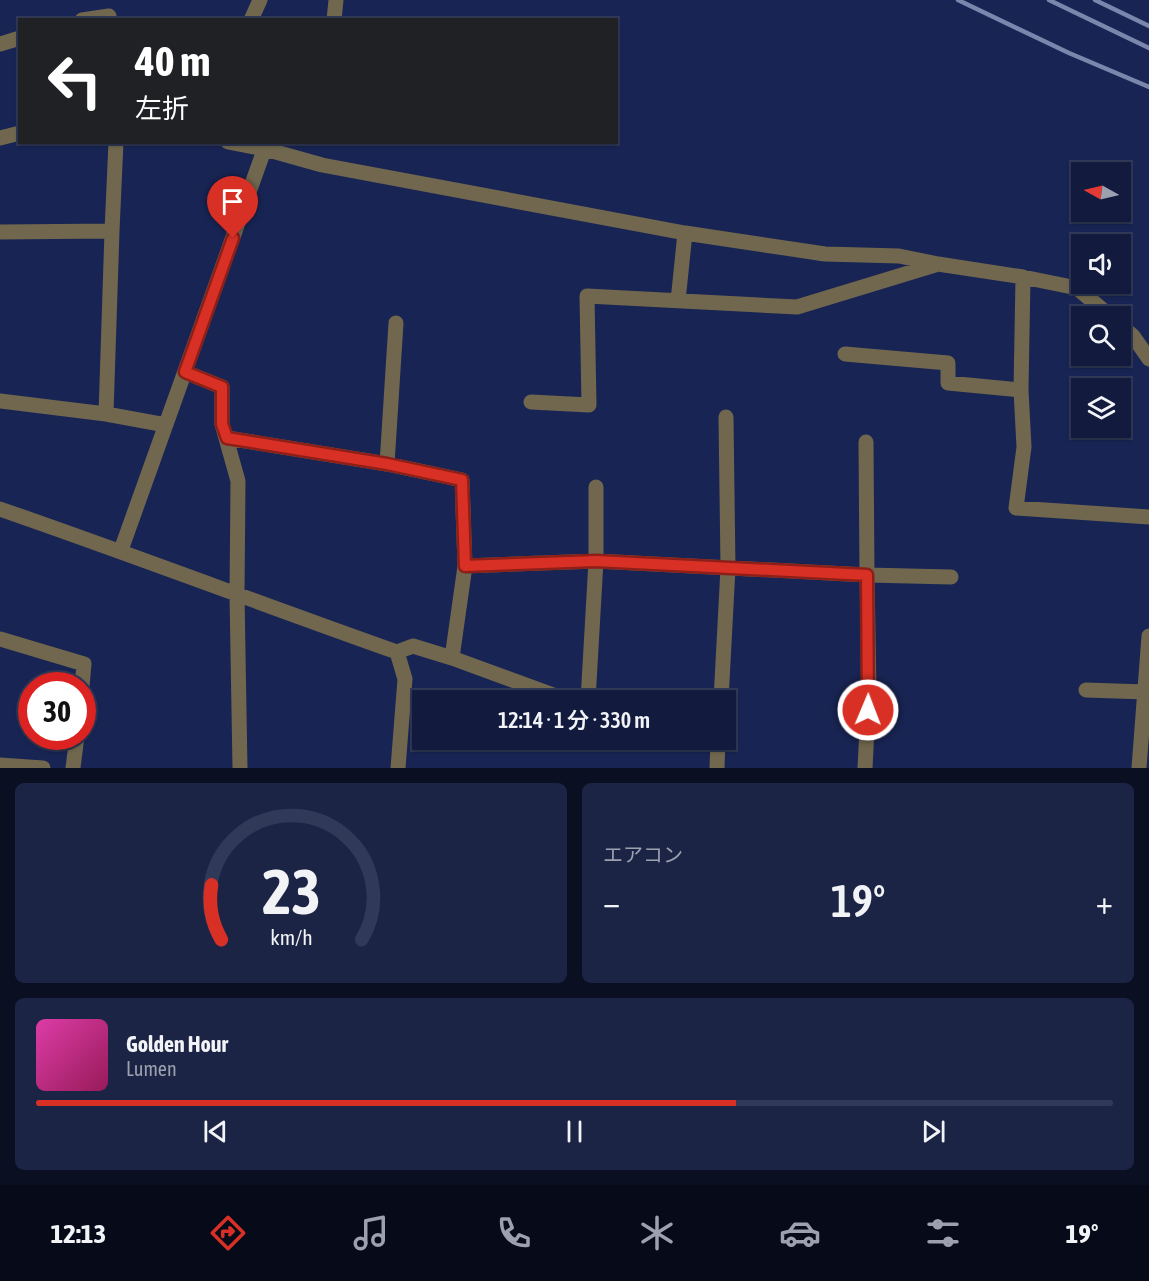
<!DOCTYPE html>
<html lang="ja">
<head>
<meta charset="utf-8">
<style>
	body { margin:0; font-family:"Asap Condensed","Noto Sans JP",sans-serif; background:#1b2445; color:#f1f3f6; height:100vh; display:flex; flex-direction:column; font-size:22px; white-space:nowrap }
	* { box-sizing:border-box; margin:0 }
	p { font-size:20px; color:#9ca1b0 }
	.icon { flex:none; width:33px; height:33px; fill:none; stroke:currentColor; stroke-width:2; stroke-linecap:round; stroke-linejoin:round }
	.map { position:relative; height:768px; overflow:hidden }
	.drawer { display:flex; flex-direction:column; gap:15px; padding:15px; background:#0a0f22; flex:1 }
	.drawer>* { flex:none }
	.top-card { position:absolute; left:18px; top:18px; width:600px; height:126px; border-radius:0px; box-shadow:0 2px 4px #0004,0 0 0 2px #313958; background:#202124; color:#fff; overflow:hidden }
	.needle { width:39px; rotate:278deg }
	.fabs { position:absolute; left:1071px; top:162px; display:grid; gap:12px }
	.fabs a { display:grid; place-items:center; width:60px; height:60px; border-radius:0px; background:#121b3e; box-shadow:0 2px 4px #0004,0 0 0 2px #313958; font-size:30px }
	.speed { position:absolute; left:18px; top:672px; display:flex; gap:12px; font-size:30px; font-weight:700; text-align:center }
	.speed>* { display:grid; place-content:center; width:78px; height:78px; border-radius:50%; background:#121b3e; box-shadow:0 2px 4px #0004,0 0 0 2px #313958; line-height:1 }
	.speed .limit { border:9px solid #d22; background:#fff; color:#111 }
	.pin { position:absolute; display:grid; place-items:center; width:51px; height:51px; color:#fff; margin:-62px -26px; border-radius:50% 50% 50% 0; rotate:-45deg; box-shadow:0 0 6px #0007 }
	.pin .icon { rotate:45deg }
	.me { position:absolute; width:66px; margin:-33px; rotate:1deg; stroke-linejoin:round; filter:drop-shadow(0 0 4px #0008) }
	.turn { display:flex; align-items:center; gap:21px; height:126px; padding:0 18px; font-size:27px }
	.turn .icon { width:78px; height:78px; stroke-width:2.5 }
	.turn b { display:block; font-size:42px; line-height:51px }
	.big { font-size:45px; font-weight:600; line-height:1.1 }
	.drawer .widget { flex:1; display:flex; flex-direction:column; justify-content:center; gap:9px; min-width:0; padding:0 21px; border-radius:9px; background:#1b2445 }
	.drawer .dial { align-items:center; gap:0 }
	.dial svg { height:156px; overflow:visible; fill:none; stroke:#313958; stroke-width:7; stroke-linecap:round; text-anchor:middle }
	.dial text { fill:#f1f3f6; stroke:none }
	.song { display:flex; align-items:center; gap:18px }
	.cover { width:72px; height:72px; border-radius:9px; background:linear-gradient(135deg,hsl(320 70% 55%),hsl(330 70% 35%)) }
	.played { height:6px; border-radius:3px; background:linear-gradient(90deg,#d93025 65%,#313958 65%) }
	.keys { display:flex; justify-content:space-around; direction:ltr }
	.heat { display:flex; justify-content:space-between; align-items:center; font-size:33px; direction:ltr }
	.drawer .tiles { flex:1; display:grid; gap:15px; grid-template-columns:1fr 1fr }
	.widget:last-child { grid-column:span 2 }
	.trip { position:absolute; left:412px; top:690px; width:324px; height:60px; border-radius:0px; background:#121b3e; box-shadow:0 2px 4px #0004,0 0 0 2px #313958; font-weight:600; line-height:60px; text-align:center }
	.menu { display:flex; height:96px; justify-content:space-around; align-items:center; background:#070b19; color:#9ca1b0 }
	.menu .icon { width:42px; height:42px }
	.menu .current { color:#d93025 }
	.menu b { font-size:27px; color:#f1f3f6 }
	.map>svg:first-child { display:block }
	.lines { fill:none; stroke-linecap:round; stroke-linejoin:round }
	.minor { stroke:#70674e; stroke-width:15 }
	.rail { stroke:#7a86ac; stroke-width:4.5 }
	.route-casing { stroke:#8d1f18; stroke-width:15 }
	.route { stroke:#d93025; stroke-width:10 }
</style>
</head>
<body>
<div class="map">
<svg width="1149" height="768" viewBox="0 0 1149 768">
	<rect width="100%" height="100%" fill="#182453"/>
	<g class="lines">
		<!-- minor -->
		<path class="minor" d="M82,20L109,16L110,20
			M251,20L260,0
			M334,20L336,0
			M0,44L20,38
			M0,138L20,133
			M228,142L265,149L322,165L685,233L825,254L899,256L938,264L1023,277L1077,288L1110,316
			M112,231L116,142
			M0,232L112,231L106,414
			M1023,277L1021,390L1024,447L1016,508L1149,517
			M678,301L685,233
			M1120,325L1133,336L1149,359
			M845,354L948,363V383L1021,390
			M185,372L222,387V424L238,481L237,595L240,768
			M0,401L106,414L166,425
			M531,402L589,405L587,296L797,307L935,265
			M227,438L387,464L462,480L465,566L452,658
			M866,442L867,575L951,577
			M387,464L396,323
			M0,509C133,555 264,605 397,652L413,646L452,658L567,700
			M121,550L267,142
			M465,566L596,561V487
			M0,639L84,664L82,686
			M397,652L405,679L398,768
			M1086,690L1146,692
			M588,700L596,561L867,575L869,690L865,768
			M721,700L728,568L726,417
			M0,765L43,768
			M73,768L77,736
			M717,768L718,740
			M1139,768L1149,636"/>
		<!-- rail -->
		<path class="rail" d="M958,0L1069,53L1149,87
			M1049,0L1149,48
			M1095,0L1149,26"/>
	</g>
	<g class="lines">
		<defs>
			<path id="route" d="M233,238L185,372L222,387V424L227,438L387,464L462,480L465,566L596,561L867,575L868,710"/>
		</defs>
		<!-- route casing -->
		<use href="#route" class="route-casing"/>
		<!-- route -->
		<use href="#route" class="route"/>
	</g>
</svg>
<div class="fabs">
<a><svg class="needle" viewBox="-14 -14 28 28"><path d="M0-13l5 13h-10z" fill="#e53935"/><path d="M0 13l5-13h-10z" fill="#9ca1b0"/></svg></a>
<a><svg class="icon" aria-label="sound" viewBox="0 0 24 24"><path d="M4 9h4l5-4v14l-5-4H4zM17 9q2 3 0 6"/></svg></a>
<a><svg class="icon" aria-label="search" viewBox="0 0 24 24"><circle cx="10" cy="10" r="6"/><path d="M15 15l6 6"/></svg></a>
<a><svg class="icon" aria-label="layers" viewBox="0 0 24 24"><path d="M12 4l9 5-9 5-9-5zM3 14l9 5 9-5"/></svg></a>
</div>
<div class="speed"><div class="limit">30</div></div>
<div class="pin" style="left:233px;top:238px;background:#d93025"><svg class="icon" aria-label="arrive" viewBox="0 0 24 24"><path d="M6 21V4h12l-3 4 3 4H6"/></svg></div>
<svg class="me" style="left:868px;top:710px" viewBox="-20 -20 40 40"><circle r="17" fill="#d93025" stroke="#fff" stroke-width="3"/><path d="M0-11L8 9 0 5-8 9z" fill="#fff"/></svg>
<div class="trip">12:14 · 1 分 · 330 m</div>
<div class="top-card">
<div class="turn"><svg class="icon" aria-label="left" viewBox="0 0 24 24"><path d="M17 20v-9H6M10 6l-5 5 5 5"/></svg><div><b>40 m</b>左折</div></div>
</div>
</div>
<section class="drawer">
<div class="tiles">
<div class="widget dial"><svg viewBox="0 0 100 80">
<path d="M14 69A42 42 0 1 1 86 69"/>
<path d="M14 69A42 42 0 0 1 9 41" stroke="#d93025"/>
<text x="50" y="56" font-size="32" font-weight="700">23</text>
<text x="50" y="72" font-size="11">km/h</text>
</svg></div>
<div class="widget"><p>エアコン</p>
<div class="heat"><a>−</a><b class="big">19°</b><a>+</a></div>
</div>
<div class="widget">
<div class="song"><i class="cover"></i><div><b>Golden Hour</b><p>Lumen</p></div></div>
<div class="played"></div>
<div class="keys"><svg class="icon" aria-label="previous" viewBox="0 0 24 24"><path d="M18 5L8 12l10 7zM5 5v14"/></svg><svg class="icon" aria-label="pause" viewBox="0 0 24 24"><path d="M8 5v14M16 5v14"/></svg><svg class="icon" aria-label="next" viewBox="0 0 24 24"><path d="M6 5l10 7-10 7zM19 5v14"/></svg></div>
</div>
</div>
</section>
<nav class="menu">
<b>12:13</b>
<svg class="icon current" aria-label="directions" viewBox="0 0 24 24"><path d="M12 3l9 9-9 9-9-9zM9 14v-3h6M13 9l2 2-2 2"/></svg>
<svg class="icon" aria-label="music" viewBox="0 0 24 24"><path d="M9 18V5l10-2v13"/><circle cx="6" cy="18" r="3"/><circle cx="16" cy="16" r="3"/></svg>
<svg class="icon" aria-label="phone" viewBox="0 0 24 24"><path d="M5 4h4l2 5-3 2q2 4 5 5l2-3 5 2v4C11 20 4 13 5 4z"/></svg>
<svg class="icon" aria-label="climate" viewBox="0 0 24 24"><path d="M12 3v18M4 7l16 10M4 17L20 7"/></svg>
<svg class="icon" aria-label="car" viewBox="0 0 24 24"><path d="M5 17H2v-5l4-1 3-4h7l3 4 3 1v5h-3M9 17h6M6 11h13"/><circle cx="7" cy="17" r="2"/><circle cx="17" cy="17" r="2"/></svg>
<svg class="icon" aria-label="filters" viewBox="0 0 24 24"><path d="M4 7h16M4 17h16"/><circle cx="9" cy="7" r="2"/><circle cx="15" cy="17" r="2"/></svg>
<b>19°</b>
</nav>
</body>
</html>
